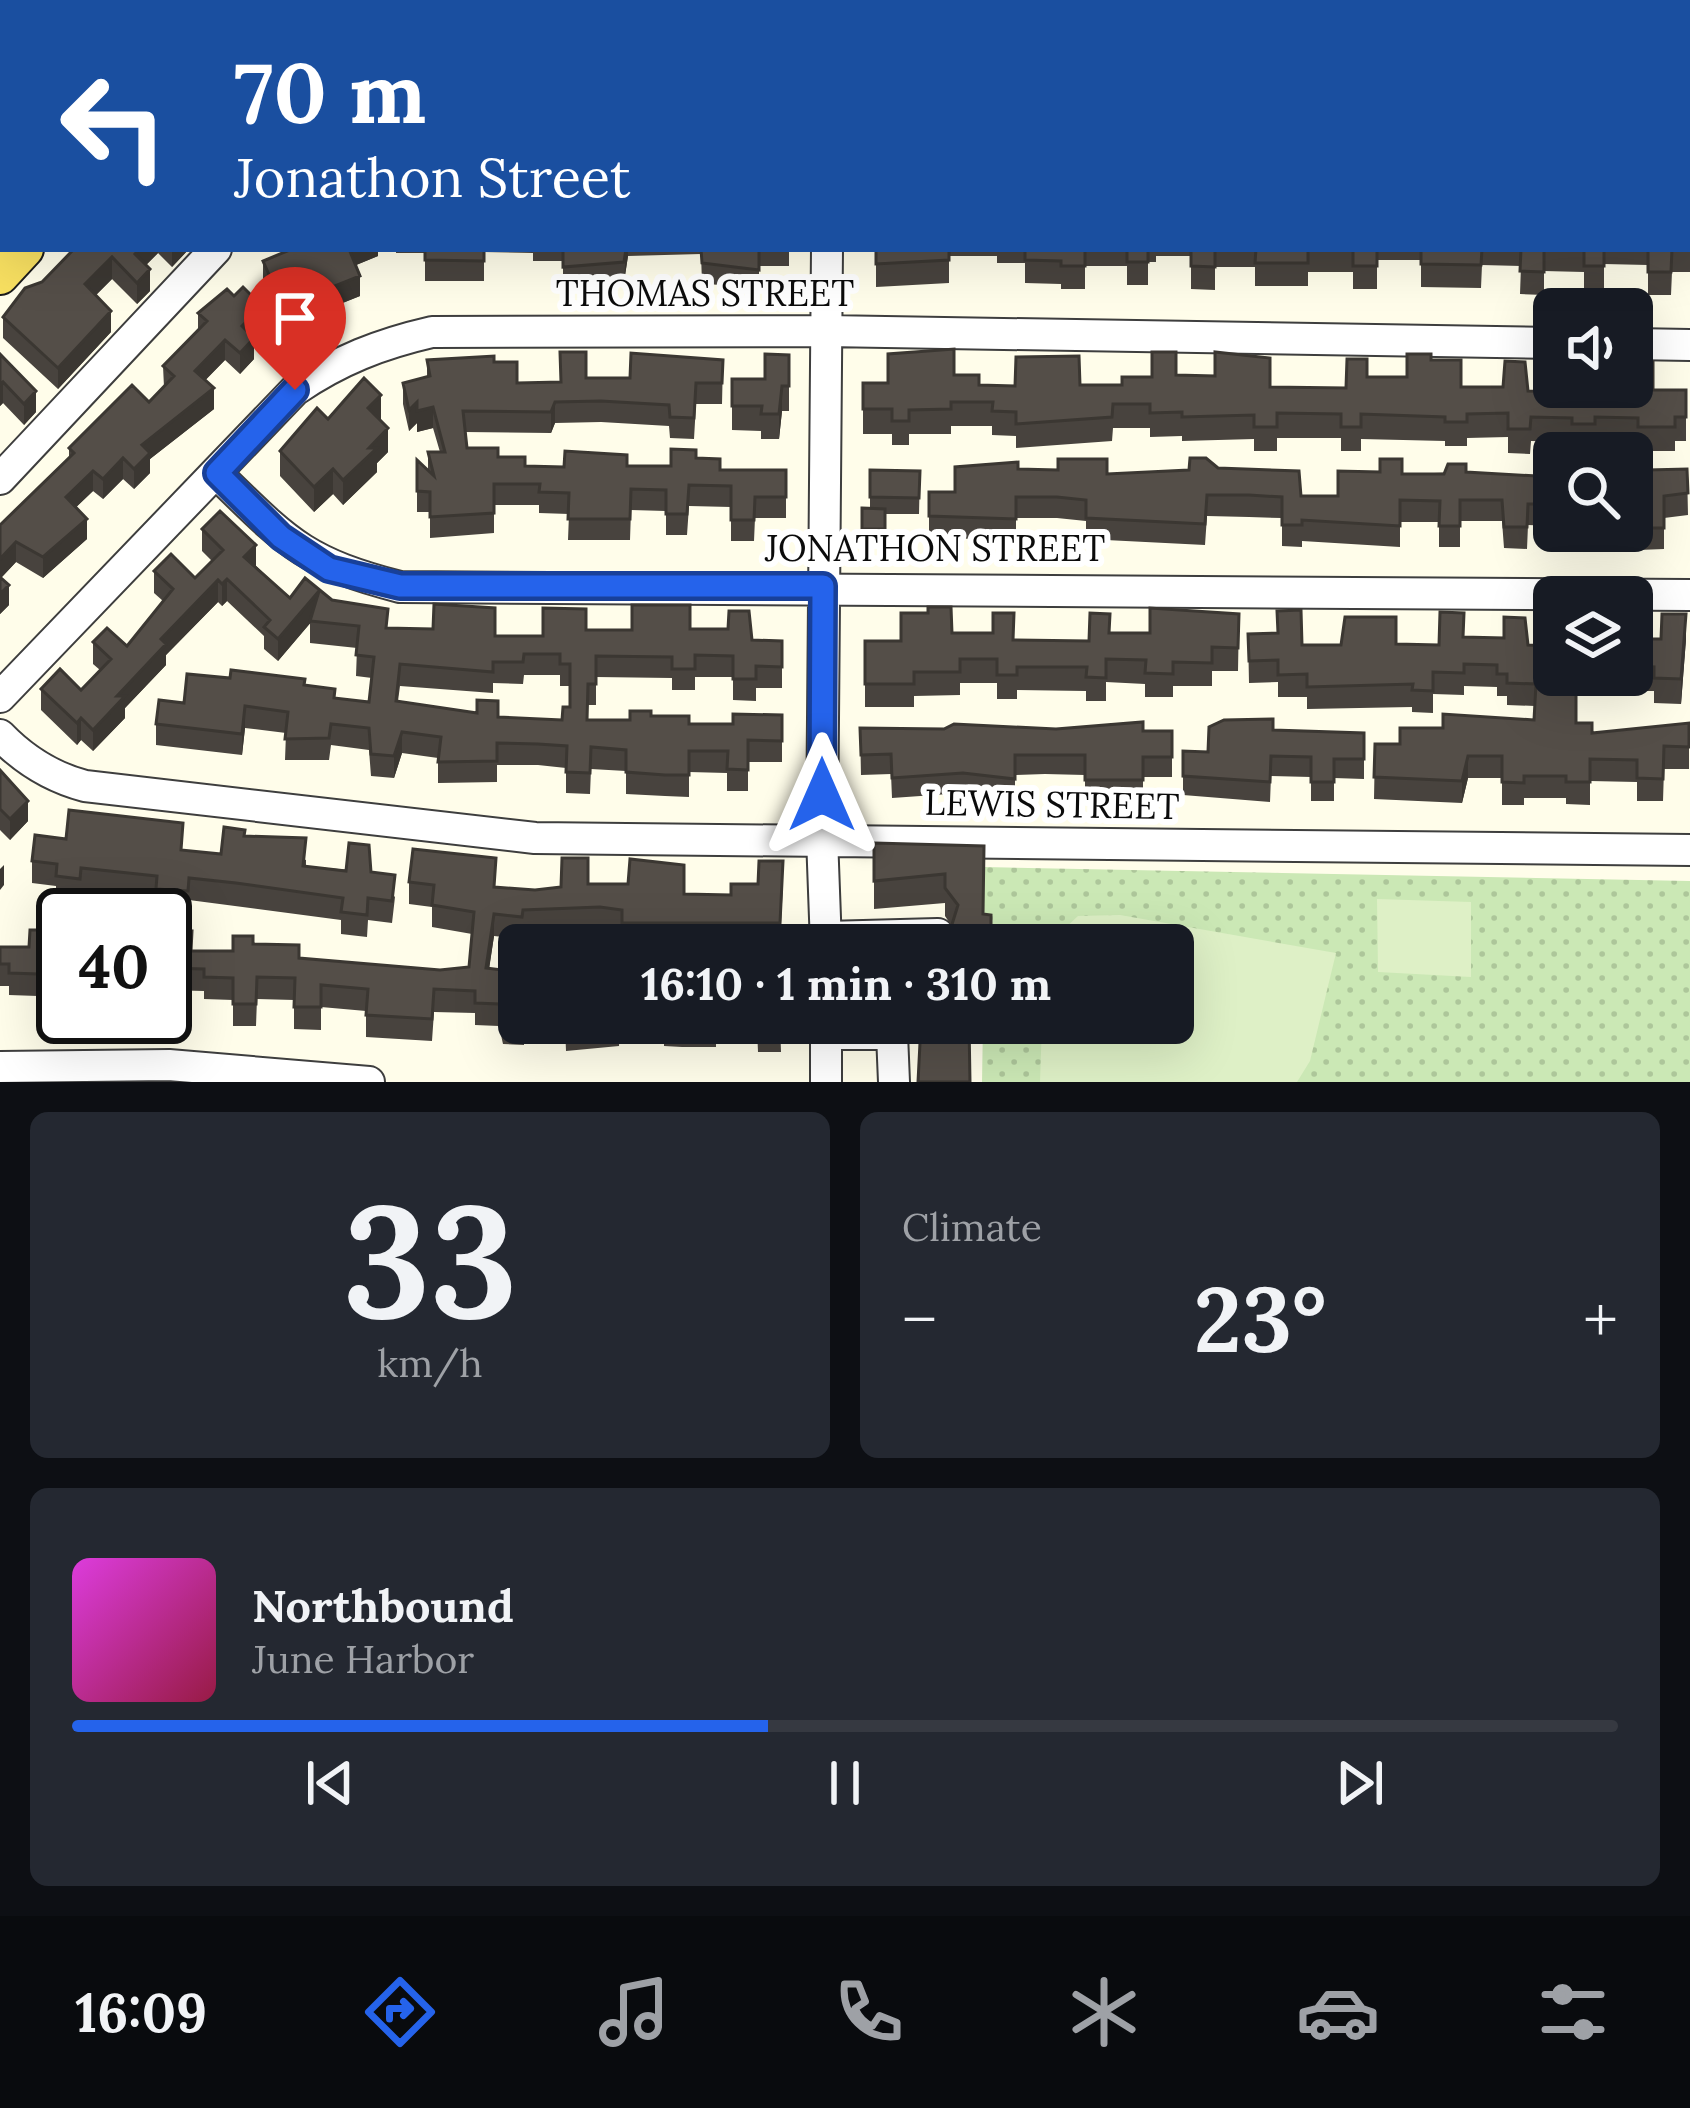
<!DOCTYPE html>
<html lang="en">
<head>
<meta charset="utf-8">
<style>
	body { margin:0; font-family:Lora,serif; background:#242831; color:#f1f3f6; height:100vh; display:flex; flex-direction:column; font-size:45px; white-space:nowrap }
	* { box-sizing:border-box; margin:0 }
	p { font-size:39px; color:#9ea1a6 }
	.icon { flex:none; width:66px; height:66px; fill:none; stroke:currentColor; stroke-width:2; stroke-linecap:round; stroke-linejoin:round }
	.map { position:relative; height:1082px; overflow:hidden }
	.drawer { display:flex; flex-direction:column; gap:30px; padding:30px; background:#0d0f14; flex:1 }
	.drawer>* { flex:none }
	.hud { position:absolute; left:0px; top:0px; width:1692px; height:252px; box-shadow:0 12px 48px #0002; background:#1a4fa0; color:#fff; overflow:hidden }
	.fabs { position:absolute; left:1533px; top:288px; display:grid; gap:24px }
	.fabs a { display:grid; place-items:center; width:120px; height:120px; border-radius:18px; background:#171b24; box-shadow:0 12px 48px #0002; font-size:60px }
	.speed { position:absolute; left:36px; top:888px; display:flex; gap:24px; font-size:60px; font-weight:700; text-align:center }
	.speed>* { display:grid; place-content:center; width:156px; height:156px; border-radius:50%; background:#171b24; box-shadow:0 12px 48px #0002; line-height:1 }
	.speed .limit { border:6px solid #111; border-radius:18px; background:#fff; color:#111 }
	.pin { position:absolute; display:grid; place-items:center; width:102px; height:102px; color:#fff; margin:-123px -51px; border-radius:50% 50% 50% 0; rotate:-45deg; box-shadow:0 0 12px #0007 }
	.pin .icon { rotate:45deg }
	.me { position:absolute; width:132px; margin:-66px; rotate:0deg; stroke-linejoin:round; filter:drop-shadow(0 0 9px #0008) }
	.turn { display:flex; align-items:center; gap:42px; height:252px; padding:0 36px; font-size:54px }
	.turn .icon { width:156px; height:156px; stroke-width:2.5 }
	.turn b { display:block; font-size:84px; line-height:102px }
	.big { font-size:90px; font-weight:700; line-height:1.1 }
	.drawer .widget { flex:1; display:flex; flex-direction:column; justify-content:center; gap:18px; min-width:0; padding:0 42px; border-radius:18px; background:#242831 }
	.drawer .dial { align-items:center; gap:0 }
	.dial b { font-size:156px; line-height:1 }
	.song { display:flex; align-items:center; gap:36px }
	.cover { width:144px; height:144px; border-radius:18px; background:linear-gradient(135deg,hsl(300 70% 55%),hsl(340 70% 35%)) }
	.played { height:12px; border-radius:6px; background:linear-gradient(90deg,#2563eb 45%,#363941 45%) }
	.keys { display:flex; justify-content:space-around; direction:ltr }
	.heat { display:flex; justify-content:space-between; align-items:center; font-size:66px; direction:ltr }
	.drawer .tiles { flex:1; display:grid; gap:30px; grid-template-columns:1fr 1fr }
	.widget:last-child { grid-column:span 2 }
	.trip { position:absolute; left:498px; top:924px; width:696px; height:120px; border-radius:18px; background:#171b24; box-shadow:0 12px 48px #0002; font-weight:700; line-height:120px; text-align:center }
	.dock { display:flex; height:192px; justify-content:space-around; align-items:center; background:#090b0e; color:#9ea1a6 }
	.dock .icon { width:84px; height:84px }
	.dock .selected { color:#2563eb }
	.dock b { font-size:54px; color:#f1f3f6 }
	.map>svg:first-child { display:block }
	.grass { fill:url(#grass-dots) }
	.pitch { fill:#def0c6 }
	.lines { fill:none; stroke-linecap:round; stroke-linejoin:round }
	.minor-casing { stroke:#3e3e3e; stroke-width:34 }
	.major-casing { stroke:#1c1c1c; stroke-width:40 }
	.minor { stroke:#fff; stroke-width:30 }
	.major { stroke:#f8e061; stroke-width:36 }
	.wall { fill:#48433e; fill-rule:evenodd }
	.shaded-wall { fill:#3b3732 }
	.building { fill:#544e48; stroke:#3b3732; stroke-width:3; fill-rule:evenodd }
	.route-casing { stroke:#184099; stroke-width:30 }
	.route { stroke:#2563eb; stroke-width:21 }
	.labels { text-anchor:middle; stroke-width:12; stroke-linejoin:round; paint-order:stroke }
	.street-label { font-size:36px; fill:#0b0b0b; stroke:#fff }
</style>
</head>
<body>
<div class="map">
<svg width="1690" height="1082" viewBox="0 0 1690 1082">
	<defs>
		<pattern id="grass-dots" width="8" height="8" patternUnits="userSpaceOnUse" patternTransform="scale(3)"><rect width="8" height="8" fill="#cbe8b5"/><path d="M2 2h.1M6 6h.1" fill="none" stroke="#adc69a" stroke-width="1.8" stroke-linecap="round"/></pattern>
	</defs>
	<rect width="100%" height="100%" fill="#fffdea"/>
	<!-- grass -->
	<path class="grass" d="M984,867L1690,881V1082H982L983,1023H1173V945H984Z"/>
	<!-- pitch -->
	<path class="pitch" d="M1377,899L1471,902V977L1378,972Z
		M1120,915L1336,953L1310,1061L1297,1082H1040L1042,1023H1173V945H1047L1078,916Z"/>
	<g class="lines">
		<defs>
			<path id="minor" d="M498,3L502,0
				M827,3L828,0
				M1005,3V0
				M1689,75H1690
				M0,99L3,102
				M1632,344L1690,345
				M217,474C287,542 303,562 400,587L1690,595
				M0,479L216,249
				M0,697L295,390C339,360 380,344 432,332L827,331L1554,343
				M0,735C24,760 51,777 85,786L535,838L1690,850
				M826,937L938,934V945
				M826,945L822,837L827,249
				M826,1023V1082
				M826,1034H892L894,1082
				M0,1067L169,1065L369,1082"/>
			<path id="major" d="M223,3L226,0
				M287,3L291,0
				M0,219L3,216
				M0,276L25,249"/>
		</defs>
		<!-- minor casing -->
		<use href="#minor" class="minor-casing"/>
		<!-- major casing -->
		<use href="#major" class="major-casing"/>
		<!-- minor -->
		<use href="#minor" class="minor"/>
		<!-- major -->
		<use href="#major" class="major"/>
	</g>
	<!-- wall -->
	<path class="wall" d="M1049,0H1690V26L1689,3H1049Z
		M3,21V67L0,64V23Z
		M1690,211V272H1672L1671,295H1648V265L1604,264V289H1584V272L1544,271V295L1520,294L1521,266L1482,265L1481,288L1421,287V260H1377V289H1353V272H1308V286H1255V267H1215V290L1191,289V256H1156V262H1148V285H1127V266H1085V289H1061V284L1025,283V263H997V256H949V283L876,287V249H1689Z
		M74,249H189L172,267L158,253L146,265L150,291L137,304L112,279L96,295L111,332L58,389L3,338V317L42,282Z
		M290,249H378V256L356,265L360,296L305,318V324L285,331L263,281V261Z
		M396,249H789V266H759V290L702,283L701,254L628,256L624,282L563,287V261H533V253L484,252V281H425V253H396Z
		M198,313L262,326L252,336L254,359L240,374L225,360L205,380L214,409L150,459V473L134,489L123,479L103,499L93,491L76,507L87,539L43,578L16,562L1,578L9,605L0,614V525L69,457V448L149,402L164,387L163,366L198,330Z
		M0,354L36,412L24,425L3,403L0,406Z
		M789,355V411H782L779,439H761V431L732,430V379H765Z
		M427,360L494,362L517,383L560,382L586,378H630L723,360L722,404H696L694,439L670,438L669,426L601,422L555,423L551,433L465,432L467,448L525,466H671L696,458L720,470H786V518H755L754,541H731V507L689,506L687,535H666V511L631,510L630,540H568L569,514L539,513V505H494V533L430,538V512H417V460L428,471V452H440L433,428L417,432V423L409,431L403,404V383L427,377Z
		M1431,360L1461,387L1568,392L1686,390V441H1675V451H1638V442L1595,441V448H1572V442L1531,441L1530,454L1508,453V437L1467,438V446H1445V441L1361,439V451H1341V438H1277V451H1254V439L1182,441V436L1150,437V428H1113L1112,441L1016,448V436L992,435V426H951V434H909V445H892V434H863V383H888L954,375L979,385H1122L1176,375L1270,387L1346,388L1367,377H1407Z
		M328,419L381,420L388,452L377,463V472L343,505L333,494L314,512L280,476V451Z
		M1632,460L1647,470L1687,469L1688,515L1664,518V549L1638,550V521H1632Z
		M1218,468L1301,496H1338L1402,474L1466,472L1554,477V526L1528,525L1527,549L1504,548L1502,521H1460V547H1439V522H1400V547L1302,541V547L1282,546V518L1249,517L1207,516L1205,545L1086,539V521L1057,518H1016V541L929,537V492H955L1018,469L1107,474Z
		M870,470L920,471L919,514H885V537H862V508H870Z
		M202,529L256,566L290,598L332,600L388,628L495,636H543L586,630L690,629L752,640L782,641V688H756V701L733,700V677H695V690H672V678L596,677V705H588L587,720H630L651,716L689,724H733L782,715V762H748V791H727V773L689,772V797L665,796L626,794V771L591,769L590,794L566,793V768L538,765H497V782L438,783V758L402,753L394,778L371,776L369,750L331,745L329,760H285L286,733L245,728L242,755L156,745V724L184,703L305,685L335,699L369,702L372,678L356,676L357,648L310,643V623L278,661L264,649V636L227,601L222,606L218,602L166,655V665L125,708V718L93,751L81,740L77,745L41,710V689L81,690L100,670L93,664V642L127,646L163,601L154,593V571L195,578L212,561L202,551ZM524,675H560V686H570V707L562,720L498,717L398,701L400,686L493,693V683L523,684Z
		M1568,531H1588V550L1568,549Z
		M1239,614L1238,671H1212V686H1173V697H1145V684L1106,682V701H1086V691L1017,690V699H997V683H960V695L914,696V707H865V641H901L952,633L1014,640L1089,641L1110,633H1150Z
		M1248,634L1302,645H1439L1464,637L1528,645L1554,675H1596V695H1576V723L1592,733L1689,723V769H1664L1663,801H1637V782L1590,781V805L1566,804V798H1524V805H1502V778H1468L1462,803L1374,799L1375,744H1400L1443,728L1534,720L1535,706L1507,705V696H1497V687L1464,686V695L1433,694V713L1412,712V707L1307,709V697H1278V682L1249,683Z
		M1632,639H1686L1681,704L1654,703V691H1631Z
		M860,728L1172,731V777H1143V800H1085V775L1045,774L1015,775V799L963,793L892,798L891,774L861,775Z
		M1364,733V779L1334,778V801H1311V777L1271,776L1270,802L1183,795V751L1208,752Z
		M0,770L28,821L10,840L0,830Z
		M245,836L306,860V866L371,872L395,897L392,923L368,920L367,937L341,934V920L189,900L188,914L156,911V898L81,890L80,901L56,898V886L32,883V861L183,850L221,854Z
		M874,843L984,846L951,925L945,916V903L874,909Z
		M409,882L535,890L588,884L684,894L731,895L783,883L780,945H622V933L600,929L523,932L522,939L494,936L489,968L519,1023H780L781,1052H758L757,1028L716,1029V1047H682L664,1046V1029L620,1028L619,1046L566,1051L565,1025L525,1024L524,1045L503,1044L499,1026L475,1025V1013L434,1012L432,1041L366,1037V1011L321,1007V1030L294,1029V1000L257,999L256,1026H233V1000L204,999V991L165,990V942L191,951H233L253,944L299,958L440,970L469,967L472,934L432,927V907L409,904Z
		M59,938H63V1017H98L38,1022V996L9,995V986H0V947H29Z"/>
	<!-- shaded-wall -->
	<path class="shaded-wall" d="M115,0H140L137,3H111Z
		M451,0H480L478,3H447Z
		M641,0H690L683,3H641Z
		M3,125V150L0,153V128Z
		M140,249H158V253L135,276V254Z
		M172,249H189L172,267Z
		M349,249H378V256L349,268Z
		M626,249H628V256L624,282Z
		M112,257V279L85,306V284Z
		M150,269V291L137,304V283Z
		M360,276V296L305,318V324L285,331V311L302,299Z
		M262,306V326L242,347V326Z
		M111,311V332L58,389V368Z
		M254,338V359L240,374V353Z
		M225,340V360L195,391V371Z
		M3,382V403L0,406V385Z
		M782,386V411L779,439V414Z
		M214,388V409L150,459V473L134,489V469L142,445Z
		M36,391V412L24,425V404Z
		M381,395V420L368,433V408Z
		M417,402L433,407V428L417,432V423L409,431V410Z
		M555,402V423L551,433V412Z
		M388,428V452L377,463V472L343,505V480L369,448Z
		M123,458V479L103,499V479Z
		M333,469V494L314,512V487Z
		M93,471V491L66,517V497Z
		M87,519V539L43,578V557Z
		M16,542V562L0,579V559Z
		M256,545V566L244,578V557Z
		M227,579V601L222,606V584Z
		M218,580V602L166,655V665L125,708V718L93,751V730L117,696L161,639Z
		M9,585V605L0,614V594Z
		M319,591V613L278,661V639Z
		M1686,614V639L1681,704V679Z
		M245,706V728L242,755V734Z
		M81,718V740L77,745V723Z
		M402,732V753L394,778V756Z
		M1468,756V778L1462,803V781Z
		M28,801V821L10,840V819Z
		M4,865V885L0,890V869Z
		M494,914V936L486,990V968Z"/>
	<!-- building -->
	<path class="building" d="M64,0H115L111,3H61Z
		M346,0H451L447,3H343Z
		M568,0H631L630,3H566Z
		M727,0H784V3H751L727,2Z
		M908,0H957V3H908Z
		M1049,0H1115V3H1049Z
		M1264,0H1639V3H1534L1463,0V3H1402V0Z
		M3,21V43L0,40V23Z
		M1689,100H1690V152H1689Z
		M0,107L3,110V125L0,128Z
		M74,249H140L135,254L150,269L137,283L112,257L85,284L111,311L58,368L3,317L25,288L42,282Z
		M349,249L360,276L302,299L305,304L285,311L263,261L292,249Z
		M425,249H484V261L425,260Z
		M563,249H626L624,262L563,267Z
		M701,249H759V270L702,263Z
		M876,249H949V260L876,264Z
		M1025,249H1085V266H1061V261L1025,260Z
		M1127,249H1148V262H1127Z
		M1191,249H1215V267L1191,266Z
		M1256,249H1308V263H1255Z
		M1353,249H1377V266H1353Z
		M1421,249H1482L1481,265L1421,264Z
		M1521,249H1544V272L1520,271Z
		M1584,249H1604V266H1584Z
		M1648,249H1672L1671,272H1648Z
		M243,287L262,306L242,326L254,338L240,353L225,340L195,371L214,388L142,445L150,453L134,469L123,458L103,479L93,471L66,497L87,519L43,557L16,542L0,559V525L74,453L69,448L132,385L149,402L174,376L163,366L207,321L198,313L227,289L234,296Z
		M954,349V375H979V385L1015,386L1016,357L1079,356L1080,385H1122V377H1152V352H1176V375L1215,376V352L1270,358V387L1346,388L1347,359H1367V377H1407V354H1431V360H1461V387H1503L1505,361L1525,362L1528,391L1568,392V387H1632L1633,362H1653V390H1686V417H1675V427H1638V418L1595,417V424H1572V418L1531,417L1530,429H1508V413L1467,414V422H1445V417L1361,414V427H1341V414L1277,413V427H1254V415L1182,417V412L1150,413V404H1113L1112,417L1016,424V412L992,411L993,402H951V409L909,410V421H892V409H863V383H888V354Z
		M560,352H586V378H630L631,353L723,360L722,383H696L694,418L670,417L669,405L601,401L555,402L551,412L463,411L467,448H498V457H525V466L564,467L565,451L627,455V466H671V449L696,450V458L720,459V470H786V497H755L754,520H731V486L689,485L687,514H666V490L631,489L630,519H568L569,493L539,492L540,484H494V513L430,517V492L417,491V460L434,476L428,452H445L433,407L417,411V402L409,410L403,383L430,376L427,360L494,356V362H517V383L561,382Z
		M0,354L36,391L24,404L3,382L0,385Z
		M765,354L789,355V386H782L779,414H761L762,406H732V379H765Z
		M364,378L381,395L368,408L388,428L369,448H377L343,480L333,469L314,487L280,451L317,408L328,419Z
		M1190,458H1206L1218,468L1299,471L1301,496H1338V471L1380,472V459H1402V474H1444L1448,464H1466V472L1554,477V504H1528L1527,527H1504L1502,500H1460V526H1439L1440,501L1400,500V526L1302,520V525H1282V497L1249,495H1207L1205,524L1086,518V500L1057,497H1016V519L929,516V492H955V467L1018,462V469L1058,470V459H1107V474L1189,470Z
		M1646,459L1647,470L1687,469L1688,493L1664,496V528H1638V500H1632V460Z
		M870,470L920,471L919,498L870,497Z
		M862,508L885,509V529H862Z
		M220,511L256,545L244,557L290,598L305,578L332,600L388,609L386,628L433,629L434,604L495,608V636H543V608L586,609V630H632V605H690V629H728L729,611H749L752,640L782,641V667L756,666V679H733V656L695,655V669H672V657L596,656V684H588L587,720H630V711H651V716H689V724H733V714L782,715V741L748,740V770L727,769L728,751H689V775H665L626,772V750L591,747L590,773L566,772L567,746L538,744L497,743V761L438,762L441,737L402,732L394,756L371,754L369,728L331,724L329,738L285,739L288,712L245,706L242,734L156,724L159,700L184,703L187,674L230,678L231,670L305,679L304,685L335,689L334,698L369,702L374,657L356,655L359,626L310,621L319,591L278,639L264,627L270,620L227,579L222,584L218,580L161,639L166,644L117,696H125L93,730L81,718L77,723L41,689L60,669L81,690L111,659L93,642L107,628L127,646L173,589L154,571L171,554L195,578L223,550L202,529ZM524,654H560V664H570V707H563L562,720L498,717V701L477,700V713L396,701L400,664L493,672V662H523Z
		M0,577L9,585L0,594Z
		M928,607H951L952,633H993V613H1014L1013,640L1089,641L1090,613L1110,614L1109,633H1150V608L1239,614L1238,648L1212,647V663L1173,662V674L1145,673L1146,660L1106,659V678L1086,677L1087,667H1017V675H997V659H960V672H914V684H865V641H901V613H928Z
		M1301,610L1302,645H1341L1345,617H1396V644L1439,645L1440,612L1464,613L1463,637L1504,638V617L1525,618L1528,645L1554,646V675H1576V723H1592V733L1689,723V747L1664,746L1663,779L1637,778V760L1590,759V782H1566V776H1524V783L1502,782V756H1468L1462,781L1374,777L1375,744H1400V728H1443V714L1534,720L1536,684L1507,683V674H1497V665L1464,664V673L1433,672V691L1412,690L1413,684L1307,687V674L1278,675V660L1249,661L1248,634L1278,633L1277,611Z
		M1662,614H1686L1681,679L1654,678V667L1632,666V639H1661Z
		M1273,719V730L1364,733V759H1334V782H1311V757L1271,756L1270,782L1183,776V751L1208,752L1209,727L1224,720Z
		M1143,722V731H1172V757H1143V780H1085V755H1015V779L963,773L892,778L891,754L861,755L860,728L944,729L954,724L1056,729Z
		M0,770L28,801L10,819L0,809Z
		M69,810L183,823L181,850L221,854L224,827L245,830L244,836L306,838L303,866L346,871L349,843L369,845L371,872L395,875L392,901L368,898L367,915L341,912L343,898L236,883L189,878L188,891L156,889L157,876L81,868L80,879L56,876L57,864L32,861L35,835L66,839Z
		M874,843L984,846L983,914L991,915V945H948L949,934L958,905L945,888V874L874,881Z
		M413,849L496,858L494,887L535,890L561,887L562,858H588V884H628L630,859L684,865V894L731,895V884H758L759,861H783L780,923H622V910L600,907L523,910L522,917L494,914L486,968L519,972V1022H503L499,1004L475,1003V991L434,989L432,1019L366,1015L368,989L321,985V1007H294L295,978L257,977L256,1004H233V978L204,977V969L165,968V942L174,943V930L192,931L191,951H233V936H253V944L299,945V958L440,970L469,967L474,912L432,905L434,885L409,882Z
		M30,930H59V938H63V998L38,1000V974L9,973V964H0V947H29Z
		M566,1023H619V1024L566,1028Z
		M664,1023H716V1025H682Z
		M758,1023H780L781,1030H758Z
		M921,1023H969L970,1082H918Z"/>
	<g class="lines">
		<defs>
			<path id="route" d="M295,390L217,473L281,537L329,569L400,586H823L822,795"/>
		</defs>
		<!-- route casing -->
		<use href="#route" class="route-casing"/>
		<!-- route -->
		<use href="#route" class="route"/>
	</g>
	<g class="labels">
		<!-- street labels -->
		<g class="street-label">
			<text x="705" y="306">THOMAS STREET</text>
			<text x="935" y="561">JONATHON STREET</text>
			<text transform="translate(1052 804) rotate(1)" y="13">LEWIS STREET</text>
		</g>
	</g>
</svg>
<div class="fabs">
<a><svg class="icon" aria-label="sound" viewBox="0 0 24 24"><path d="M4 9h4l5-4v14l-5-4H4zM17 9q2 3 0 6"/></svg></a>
<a><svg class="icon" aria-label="search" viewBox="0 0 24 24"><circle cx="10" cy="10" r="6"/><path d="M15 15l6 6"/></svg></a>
<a><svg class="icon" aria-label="layers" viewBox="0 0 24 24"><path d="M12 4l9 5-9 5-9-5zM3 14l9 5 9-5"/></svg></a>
</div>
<div class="speed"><div class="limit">40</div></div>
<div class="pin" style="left:295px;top:390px;background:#d93025"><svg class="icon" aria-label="arrive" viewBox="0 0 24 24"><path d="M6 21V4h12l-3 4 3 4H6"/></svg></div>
<svg class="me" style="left:822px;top:795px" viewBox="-20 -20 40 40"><path d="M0-17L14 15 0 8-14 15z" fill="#2563eb" stroke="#fff" stroke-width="4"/></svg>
<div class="trip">16:10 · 1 min · 310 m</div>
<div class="hud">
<div class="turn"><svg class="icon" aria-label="left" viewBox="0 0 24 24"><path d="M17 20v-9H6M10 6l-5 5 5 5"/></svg><div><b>70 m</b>Jonathon Street</div></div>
</div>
</div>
<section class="drawer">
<div class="tiles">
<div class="widget dial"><b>33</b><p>km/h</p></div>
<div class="widget"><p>Climate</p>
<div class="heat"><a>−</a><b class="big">23°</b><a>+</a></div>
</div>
<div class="widget">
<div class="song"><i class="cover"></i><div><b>Northbound</b><p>June Harbor</p></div></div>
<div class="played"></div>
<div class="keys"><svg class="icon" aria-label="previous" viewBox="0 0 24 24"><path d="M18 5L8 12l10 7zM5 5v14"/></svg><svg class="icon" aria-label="pause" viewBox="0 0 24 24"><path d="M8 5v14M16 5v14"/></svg><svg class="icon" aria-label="next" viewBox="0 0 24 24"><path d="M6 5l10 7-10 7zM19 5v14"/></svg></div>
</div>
</div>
</section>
<nav class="dock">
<b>16:09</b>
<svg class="icon selected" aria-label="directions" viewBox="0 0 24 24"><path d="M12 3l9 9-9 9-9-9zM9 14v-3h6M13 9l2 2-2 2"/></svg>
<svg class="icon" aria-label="music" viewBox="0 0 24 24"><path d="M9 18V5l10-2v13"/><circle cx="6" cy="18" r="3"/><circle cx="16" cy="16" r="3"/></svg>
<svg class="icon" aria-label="phone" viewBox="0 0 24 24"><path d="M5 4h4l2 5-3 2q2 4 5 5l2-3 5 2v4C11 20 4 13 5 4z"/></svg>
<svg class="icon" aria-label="climate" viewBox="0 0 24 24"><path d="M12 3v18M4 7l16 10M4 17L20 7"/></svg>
<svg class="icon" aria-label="car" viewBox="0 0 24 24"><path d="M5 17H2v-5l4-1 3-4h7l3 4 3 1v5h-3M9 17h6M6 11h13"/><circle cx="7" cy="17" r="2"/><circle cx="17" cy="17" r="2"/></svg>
<svg class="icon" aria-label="filters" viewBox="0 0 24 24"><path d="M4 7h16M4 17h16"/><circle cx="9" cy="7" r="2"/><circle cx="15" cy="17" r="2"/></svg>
</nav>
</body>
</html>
